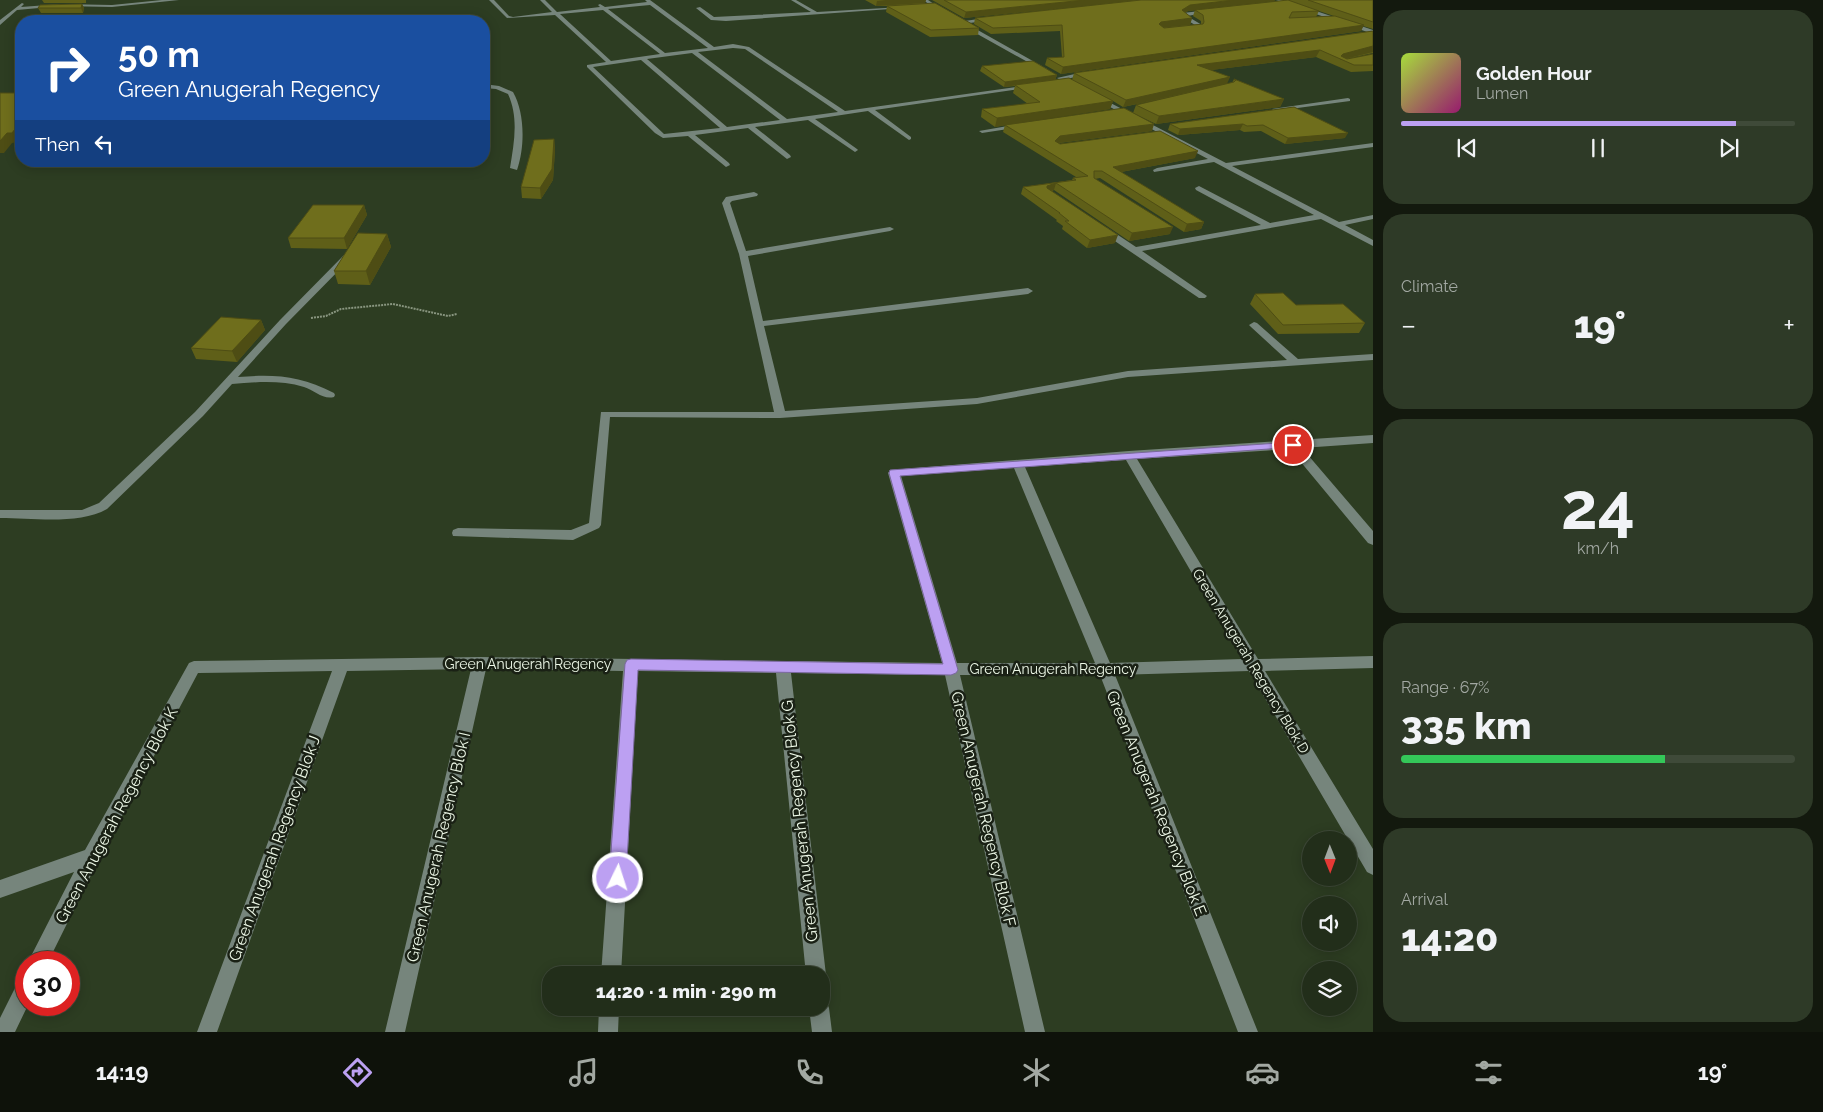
<!DOCTYPE html>
<html lang="en">
<head>
<meta charset="utf-8">
<style>
	body { margin:0; font-family:Raleway,sans-serif; background:#2e3a27; color:#f1f3f6; height:100vh; display:flex; flex-direction:column; font-size:19px; white-space:nowrap }
	* { box-sizing:border-box; margin:0 }
	p { font-size:16px; color:#a2a8a2 }
	.icon { flex:none; width:28px; height:28px; fill:none; stroke:currentColor; stroke-width:2; stroke-linecap:round; stroke-linejoin:round }
	.map { position:relative; flex:1; overflow:hidden }
	.side { display:flex; flex-direction:column; gap:10px; padding:10px; background:#13190e; width:450px }
	.side>* { flex:none }
	.hud { position:absolute; left:15px; top:15px; width:475px; height:152px; border-radius:20px; box-shadow:0 2px 12px #0003,0 0 0 1px #3f4a39; background:#1a4fa0; color:#fff; overflow:hidden }
	.needle { width:32px; rotate:179deg }
	.controls { position:absolute; left:1302px; top:831px; display:grid; gap:10px }
	.controls a { display:grid; place-items:center; width:55px; height:55px; border-radius:50%; background:#222e1a; box-shadow:0 2px 12px #0003,0 0 0 1px #3f4a39; font-size:25px }
	.speed { position:absolute; left:15px; top:951px; display:flex; gap:10px; font-size:25px; font-weight:700; text-align:center }
	.speed>* { display:grid; place-content:center; width:65px; height:65px; border-radius:50%; background:#222e1a; box-shadow:0 2px 12px #0003,0 0 0 1px #3f4a39; line-height:1 }
	.speed .limit { border:8px solid #d22; background:#fff; color:#111 }
	.pin { position:absolute; display:grid; place-items:center; width:42px; height:42px; color:#fff; margin:-21px; border:2px solid #fff; border-radius:50%; box-shadow:0 1px 5px #0007 }
	.me { position:absolute; width:55px; margin:-28px; rotate:4deg; stroke-linejoin:round; filter:drop-shadow(0 0 4px #0008) }
	.turn { display:flex; align-items:center; gap:18px; height:105px; padding:0 20px; font-size:22px }
	.turn .icon { width:65px; height:65px; stroke-width:2.5 }
	.turn b { display:block; font-size:35px; line-height:42px }
	.then { display:flex; align-items:center; height:48px; padding:0 20px; background:#0003; gap:10px; font-size:19px }
	.big { font-size:38px; font-weight:800; line-height:1.1 }
	.side .widget { flex:1; display:flex; flex-direction:column; justify-content:center; gap:8px; min-width:0; padding:0 18px; border-radius:20px; background:#2e3a27 }
	.side .dial { align-items:center; gap:0 }
	.dial b { font-size:65px; line-height:1 }
	.song { display:flex; align-items:center; gap:15px }
	.cover { width:60px; height:60px; border-radius:8px; background:linear-gradient(135deg,hsl(80 70% 55%),hsl(320 70% 35%)) }
	.played { height:5px; border-radius:2px; background:linear-gradient(90deg,#bca0f2 85%,#3f4a39 85%) }
	.keys { display:flex; justify-content:space-around; direction:ltr }
	.heat { display:flex; justify-content:space-between; align-items:center; font-size:28px; direction:ltr }
	.charge { height:8px; border-radius:4px; background:linear-gradient(90deg,#34c759 67%,#3f4a39 0) }
	.trip { position:absolute; left:542px; top:966px; width:288px; height:50px; border-radius:20px; background:#222e1a; box-shadow:0 2px 12px #0003,0 0 0 1px #3f4a39; font-weight:800; line-height:50px; text-align:center }
	.tabs { display:flex; height:80px; justify-content:space-around; align-items:center; background:#0e120a; color:#a2a8a2 }
	.tabs .icon { width:35px; height:35px }
	.tabs .active { color:#bca0f2 }
	.tabs b { font-size:22px; color:#f1f3f6 }
	main { display:flex; flex:1; min-height:0 }
	.map>svg:first-child { display:block }
	.lines { fill:none; stroke-linecap:round; stroke-linejoin:round }
	.path { stroke:#88957f; stroke-width:2; stroke-dasharray:2 1; stroke-linecap:butt }
	.minor { fill:#76857c; fill-rule:evenodd }
	.wall { fill:#5f5f18; fill-rule:evenodd }
	.shaded-wall { fill:#4e4d14 }
	.building { fill:#6f6e1c; stroke:#4e4d14 }
	.route { fill:#bca0f2; stroke:#7a689d }
	.labels { text-anchor:middle; stroke-width:5; stroke-linejoin:round; paint-order:stroke }
	.street-label { font-size:14px; fill:#eef9e8; stroke:#1a2115 }
	.near-street-label { font-size:16px; fill:#eef9e8; stroke:#1a2115 }
</style>
</head>
<body>
<main>
<div class="map">
<svg width="1373" height="1032" viewBox="0 0 1373 1032">
	<rect width="100%" height="100%" fill="#2d3d22"/>
	<g class="lines">
		<!-- path -->
		<path class="path" d="M311,318L326,316L341,309L393,304L448,316L457,314"/>
		<!-- minor -->
		<path class="minor" d="M162,0H179L112,7L61,6L17,10L0,25V20L22,3L24,4L21,7L61,4L112,5Z
			M489,0H494L509,16L513,17L552,12L540,0H545L557,12L600,7L598,5L600,4L605,7L647,2L645,0H650L714,47L733,44L749,47L845,111L1030,85L1033,87L875,110L911,137V139L909,140L868,111L815,119L857,149L858,150L855,152L808,120L755,127L790,155L791,157L787,159L748,128L695,135L729,163L730,165L726,167L688,136L663,138L655,133L587,67V65L606,62L555,15L507,18ZM650,5L708,48L665,53L608,9ZM603,10L660,54L611,61L560,14ZM733,48L745,49L838,112L787,119L698,52ZM692,53L780,120L727,127L647,59ZM641,60L720,128L664,134L593,67Z
			M791,0H796L817,12L902,7L904,8L726,21L711,20L696,8L700,7L714,17L811,12Z
			M923,0H928L946,12L942,13Z
			M1276,0H1283L1373,30V34Z
			M1209,10L1211,12L1187,16L1202,25V27L1183,29V27L1195,25L1182,17L1183,13Z
			M992,17L994,20L961,24L958,22Z
			M963,24H967L1047,69L1042,70L963,26Z
			M1088,71L1090,74L1066,79L1079,86L1077,89L1057,78Z
			M484,84L499,86L513,92C525,113 525,147 517,170L510,168C514,143 519,118 508,94L496,89L484,88Z
			M1095,97H1099L1226,163L1373,143V147L1232,166L1339,222L1373,215V219L1345,225L1373,240V246L1321,219L1142,251L1207,296L1205,298H1199L1100,231V227H1106L1136,247L1261,225L1196,190L1195,188L1199,186L1270,223L1314,215L1214,162L1154,172L1153,170L1157,168L1208,159L1095,99Z
			M1348,98L1350,99V101L1275,111L1272,109Z
			M1019,124L1022,126L1021,127L982,133L979,131Z
			M754,192L758,194L757,196L732,201L730,203L746,251L890,227L894,229L890,231L748,256L763,321L1028,288L1033,291L1028,294L764,326L785,411L977,398L1128,371L1287,360L1251,327L1249,325L1254,322L1257,323L1298,359L1373,354V360L1128,377L977,404L780,418L610,417L601,525L599,528L573,540L453,536L452,533L453,530L458,528L571,530L589,523L601,412H774L739,254L722,203L726,197Z
			M348,253L351,254V258L286,324L238,377C276,374 300,376 334,393L335,395L334,397C323,400 314,390 304,387C281,380 256,382 232,384L203,416L107,509C79,525 33,518 0,518V510H82L99,503L195,412L280,320L345,254Z
			M1373,435V443L1302,448L1373,531V545L1368,543L1290,449L1137,459L1258,659L1373,656V668L1265,671L1373,849V875L1367,872L1249,671L1115,675L1258,1032H1238L1100,675H960L1045,1032H1025L945,675L791,673L826,975L821,983V975H806L776,673L638,671L621,975H601L623,671L486,669L405,1032H385L471,669L347,671L217,1032H197L332,671L198,673L97,863L48,962H28L74,872L0,898V880L85,850L189,663L194,661L480,657L942,663L888,473L890,470L1129,451ZM1126,460L1242,659L1110,663L1025,467ZM1014,468L1095,663H957L901,476Z
			M26,977L28,1005L15,1032H0V1018L19,980Z
			M821,999L826,1001L829,1008L832,1032H812L809,1008H821Z
			M599,1008H619L618,1032H598Z"/>
	</g>
	<!-- wall -->
	<path class="wall" d="M42,0H86V3H44Z
		M865,0H926L925,3L979,28L978,35L930,37L886,12L887,6H876Z
		M932,0H1275L1274,1L1188,11L1185,13L1192,18L1190,25L1201,24V21L1193,16L1195,10L1289,0H1373V29L1363,26L1361,31L1061,74L1045,65L1047,58L1062,57L1060,31L991,34L974,24L975,18L1140,0L964,18ZM1319,11L1334,16L1316,17Z
		M82,4L84,8L83,13H41L38,8Z
		M1373,31V53L1346,59L1373,54V71L1351,72L1316,57L1211,70L1227,84L1232,83L1234,79L1284,99L1280,107L1156,124L1133,113L1136,105L1217,87L1123,107L1113,101L1110,109L1016,123L1152,131L1059,143L1060,144L1195,158L1121,172L1204,222L1201,229L1184,232L1100,178L1095,179L1170,234L1129,241L1054,190L1052,191L1115,243L1087,248L1062,229L1063,226L1056,221L1057,220L1021,194L1023,187L1072,180L1073,178L1076,177L1003,132L1005,125L995,127L981,117L982,109L1028,104L1013,93L1015,86L1004,87L980,71L982,66L1057,75L1055,80H1072L1074,73Z
		M1294,107L1345,138L1285,144L1261,131L1244,132L1240,130L1178,135L1168,130L1170,124Z
		M554,139L555,150L553,180L541,199L522,198L521,187Z
		M364,205L367,215L347,249L291,248L288,238Z
		M387,234L391,247L370,285L338,284L334,271Z
		M1255,294L1296,305L1365,323L1359,333L1278,334L1250,304Z
		M261,320L265,330L237,362L196,359L191,348Z"/>
	<!-- shaded-wall -->
	<path class="shaded-wall" d="M886,0H926L925,3L876,6L877,1Z
		M1085,0H1141L964,18L966,12Z
		M1234,0H1275L1274,1L1188,11L1180,16L1182,10L1190,5Z
		M82,4L84,8L83,13L81,8Z
		M1192,18L1190,25L1159,28V24L1161,22Z
		M1364,25L1361,31L1061,74L1063,67Z
		M1373,46V52L1341,60L1340,59L1343,54Z
		M1320,50L1316,57L1195,72L1197,65Z
		M1057,75L1055,80L1004,87L1005,82Z
		M1230,77L1227,84L1123,107L1126,100Z
		M484,85L486,97L484,100Z
		M1284,99L1280,107L1156,124L1159,116Z
		M1113,101L1110,109L995,127L997,118Z
		M21,110V137L17,142L12,143L4,153H0V141Z
		M1154,124L1152,131L1058,143L1055,141L1060,136Z
		M1243,124L1240,130L1178,135L1180,129Z
		M1348,133L1345,138L1285,144L1288,138Z
		M554,139L555,150L553,180L541,199L540,188Z
		M1198,151L1195,158L1110,174L1113,167Z
		M1056,183L1054,190L1044,193L1047,186Z
		M364,205L367,215L347,249L344,238Z
		M1204,222L1201,229L1184,232L1187,224Z
		M1173,227L1170,234L1129,241L1132,233Z
		M387,234L391,247L370,285L366,271Z
		M1118,235L1115,243L1087,248L1090,240Z
		M261,320L265,330L237,362L232,351Z"/>
	<!-- building -->
	<path class="building" d="M944,0H1085L966,12Z
		M1141,0H1234L1190,5L1182,10L1192,18L1161,22L1159,24L1164,28L1203,24L1204,22L1203,15L1195,10L1288,0L1319,11L1292,12L1289,18L1335,16L1364,25L1063,67L1047,58L1064,57L1062,25L993,28L975,18Z
		M1308,0H1373V22Z
		M935,3L979,28L931,30L887,6Z
		M82,4L81,8H38L40,5Z
		M1373,31V46L1343,54L1341,56L1347,59L1373,54V65H1354L1320,50L1197,65L1230,77L1126,100L1074,73Z
		M1033,61L1057,75L1005,82L982,66Z
		M1069,78L1113,101L997,118L982,109L1040,102L1015,85Z
		M1234,79L1284,99L1159,116L1136,105L1234,82L1236,80Z
		M18,90H21V110L18,125L12,133H7L0,141V93H16Z
		M1294,107L1348,133L1288,138L1263,125L1247,126L1243,124L1180,129L1170,124Z
		M1124,108L1154,124L1060,136L1055,141L1060,144L1160,131L1198,151L1113,167L1204,222L1187,224L1102,171H1094V178L1173,227L1132,233L1056,183L1047,186V188L1118,235L1090,240L1065,221H1069L1059,213H1060L1023,187L1076,180L1073,178L1088,176L1005,125Z
		M554,139L552,169L540,188L521,187L534,140Z
		M313,205H364L344,238H288Z
		M358,233L387,234L366,271H334Z
		M1283,293L1296,305L1343,304L1365,323L1283,325L1255,294Z
		M221,317L261,320L232,351L191,348Z"/>
	<!-- route -->
	<path class="route" d="M1293,442L1296,443L1298,445L1296,447L900,476L958,670L956,673L951,675L638,670L626,878L623,884L618,886L612,884L609,878L625,664L627,660L631,659L943,664L889,473L890,470Z"/>
	<g class="labels">
		<!-- street labels -->
		<g class="street-label">
			<text transform="translate(1251 661) rotate(59)" y="5">Green Anugerah Regency Blok D</text>
			<text x="528" y="669">Green Anugerah Regency</text>
			<text x="1053" y="674">Green Anugerah Regency</text>
		</g>
		<!-- near-street labels -->
		<g class="near-street-label">
			<text transform="translate(1157 803) rotate(68)" y="6">Green Anugerah Regency Blok E</text>
			<text transform="translate(984 809) rotate(77)" y="6">Green Anugerah Regency Blok F</text>
			<text transform="translate(116 815) rotate(-62)" y="6">Green Anugerah Regency Blok K</text>
			<text transform="translate(799 821) rotate(-96)" y="6">Green Anugerah Regency Blok G</text>
			<text transform="translate(438 847) rotate(-77)" y="6">Green Anugerah Regency Blok I</text>
			<text transform="translate(274 848) rotate(-70)" y="6">Green Anugerah Regency Blok J</text>
		</g>
	</g>
</svg>
<div class="controls">
<a><svg class="needle" viewBox="-14 -14 28 28"><path d="M0-13l5 13h-10z" fill="#e53935"/><path d="M0 13l5-13h-10z" fill="#a2a8a2"/></svg></a>
<a><svg class="icon" aria-label="sound" viewBox="0 0 24 24"><path d="M4 9h4l5-4v14l-5-4H4zM17 9q2 3 0 6"/></svg></a>
<a><svg class="icon" aria-label="layers" viewBox="0 0 24 24"><path d="M12 4l9 5-9 5-9-5zM3 14l9 5 9-5"/></svg></a>
</div>
<div class="speed"><div class="limit">30</div></div>
<div class="pin" style="left:1293px;top:445px;background:#d93025"><svg class="icon" aria-label="arrive" viewBox="0 0 24 24"><path d="M6 21V4h12l-3 4 3 4H6"/></svg></div>
<svg class="me" style="left:618px;top:878px" viewBox="-20 -20 40 40"><circle r="17" fill="#bca0f2" stroke="#fff" stroke-width="3"/><path d="M0-11L8 9 0 5-8 9z" fill="#fff"/></svg>
<div class="trip">14:20 · 1 min · 290 m</div>
<div class="hud">
<div class="turn"><svg class="icon" aria-label="right" viewBox="0 0 24 24"><path d="M7 20v-9h11M14 6l5 5-5 5"/></svg><div><b>50 m</b>Green Anugerah Regency</div></div>
<div class="then">Then<svg class="icon" aria-label="left" viewBox="0 0 24 24"><path d="M17 20v-9H6M10 6l-5 5 5 5"/></svg></div>
</div>
</div>
<section class="side">
<div class="widget">
<div class="song"><i class="cover"></i><div><b>Golden Hour</b><p>Lumen</p></div></div>
<div class="played"></div>
<div class="keys"><svg class="icon" aria-label="previous" viewBox="0 0 24 24"><path d="M18 5L8 12l10 7zM5 5v14"/></svg><svg class="icon" aria-label="pause" viewBox="0 0 24 24"><path d="M8 5v14M16 5v14"/></svg><svg class="icon" aria-label="next" viewBox="0 0 24 24"><path d="M6 5l10 7-10 7zM19 5v14"/></svg></div>
</div>
<div class="widget"><p>Climate</p>
<div class="heat"><a>−</a><b class="big">19°</b><a>+</a></div>
</div>
<div class="widget dial"><b>24</b><p>km/h</p></div>
<div class="widget"><p>Range · 67%</p><b class="big">335 km</b><div class="charge"></div></div>
<div class="widget"><p>Arrival</p><b class="big">14:20</b></div>
</section>
</main>
<nav class="tabs">
<b>14:19</b>
<svg class="icon active" aria-label="directions" viewBox="0 0 24 24"><path d="M12 3l9 9-9 9-9-9zM9 14v-3h6M13 9l2 2-2 2"/></svg>
<svg class="icon" aria-label="music" viewBox="0 0 24 24"><path d="M9 18V5l10-2v13"/><circle cx="6" cy="18" r="3"/><circle cx="16" cy="16" r="3"/></svg>
<svg class="icon" aria-label="phone" viewBox="0 0 24 24"><path d="M5 4h4l2 5-3 2q2 4 5 5l2-3 5 2v4C11 20 4 13 5 4z"/></svg>
<svg class="icon" aria-label="climate" viewBox="0 0 24 24"><path d="M12 3v18M4 7l16 10M4 17L20 7"/></svg>
<svg class="icon" aria-label="car" viewBox="0 0 24 24"><path d="M5 17H2v-5l4-1 3-4h7l3 4 3 1v5h-3M9 17h6M6 11h13"/><circle cx="7" cy="17" r="2"/><circle cx="17" cy="17" r="2"/></svg>
<svg class="icon" aria-label="filters" viewBox="0 0 24 24"><path d="M4 7h16M4 17h16"/><circle cx="9" cy="7" r="2"/><circle cx="15" cy="17" r="2"/></svg>
<b>19°</b>
</nav>
</body>
</html>
